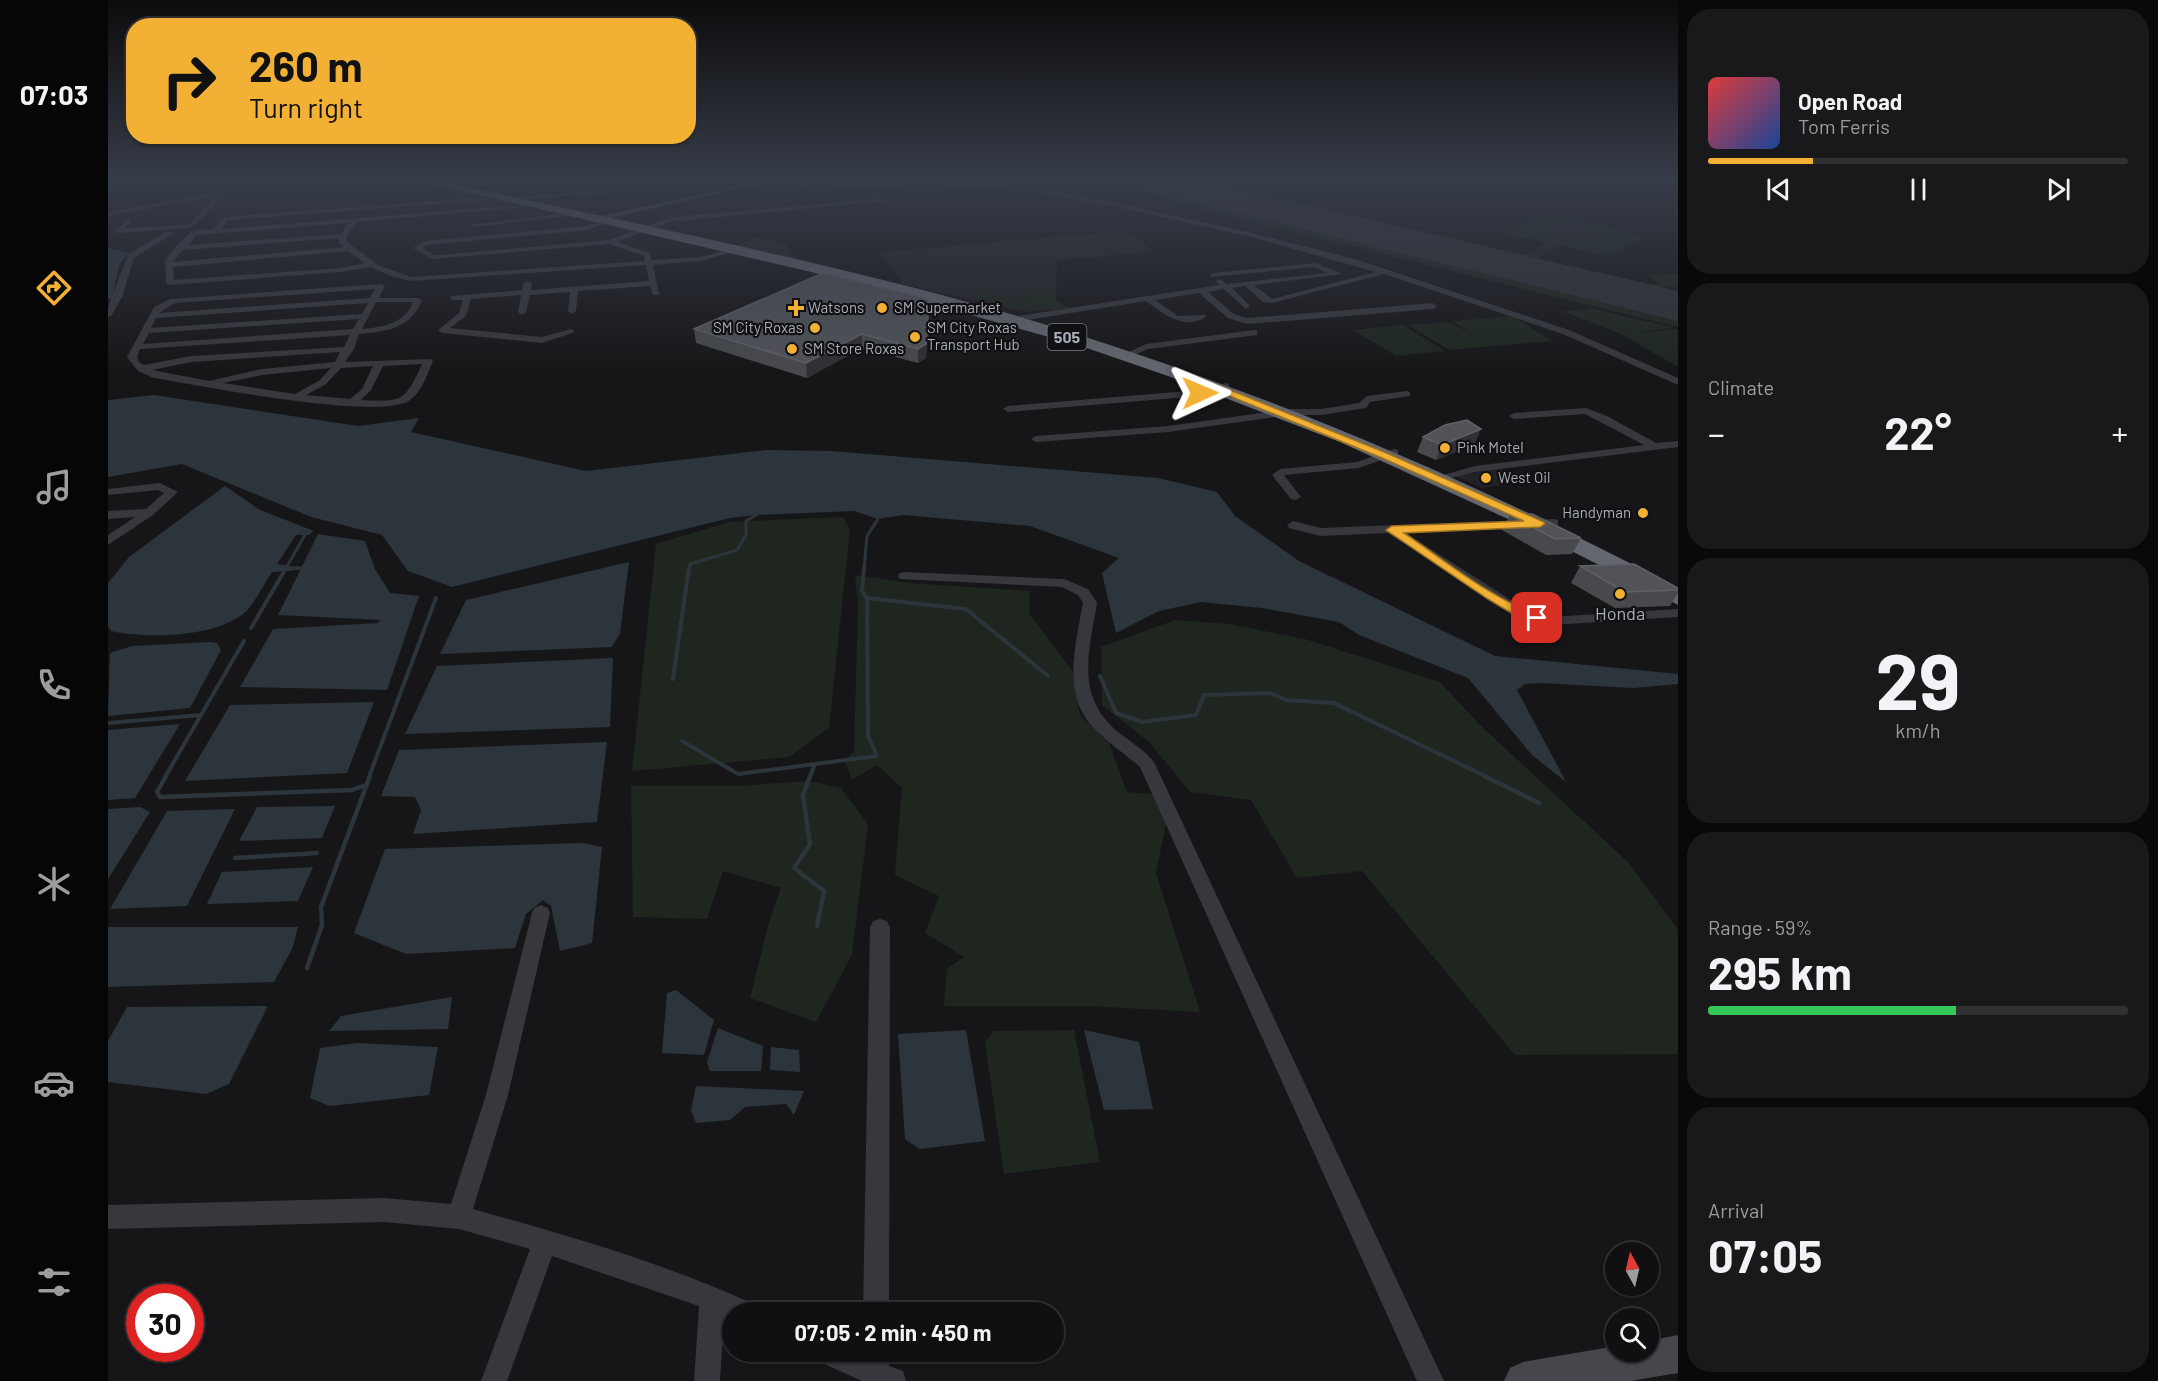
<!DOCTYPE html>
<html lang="en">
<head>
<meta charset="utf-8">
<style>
	body { margin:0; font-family:Barlow,sans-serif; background:#19191b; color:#f1f3f6; height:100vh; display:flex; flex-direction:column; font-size:22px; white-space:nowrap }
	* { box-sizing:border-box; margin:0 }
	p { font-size:20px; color:#9c9d9f }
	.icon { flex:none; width:33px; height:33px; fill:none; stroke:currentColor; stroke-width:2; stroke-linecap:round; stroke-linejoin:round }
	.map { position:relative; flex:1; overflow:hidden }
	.panel { display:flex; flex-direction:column; gap:9px; padding:9px; background:#09090a; width:480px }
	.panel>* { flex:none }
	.hud { position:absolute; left:18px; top:18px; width:570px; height:126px; border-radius:24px; box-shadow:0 2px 4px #0004,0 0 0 2px #303032; background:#f2b134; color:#111; overflow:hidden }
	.needle { width:39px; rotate:352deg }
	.buttons { position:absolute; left:1497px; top:1242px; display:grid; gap:12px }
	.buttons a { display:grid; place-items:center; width:54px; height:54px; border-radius:50%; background:#101012; box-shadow:0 2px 4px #0004,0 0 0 2px #303032; font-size:30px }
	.speed { position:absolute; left:18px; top:1284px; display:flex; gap:12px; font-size:30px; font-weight:700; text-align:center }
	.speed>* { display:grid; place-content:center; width:78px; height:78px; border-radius:50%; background:#101012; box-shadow:0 2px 4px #0004,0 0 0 2px #303032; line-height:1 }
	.speed .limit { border:9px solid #d22; background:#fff; color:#111 }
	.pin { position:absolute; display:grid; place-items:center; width:51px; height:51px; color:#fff; margin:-26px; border-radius:12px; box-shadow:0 3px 9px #0006 }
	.me { position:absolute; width:66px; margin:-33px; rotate:89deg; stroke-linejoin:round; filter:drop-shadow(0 0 4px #0008) }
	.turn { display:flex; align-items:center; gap:21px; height:126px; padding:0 24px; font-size:27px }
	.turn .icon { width:78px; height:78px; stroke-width:2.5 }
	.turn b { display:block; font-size:42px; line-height:51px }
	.big { font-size:45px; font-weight:700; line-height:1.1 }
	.panel .widget { flex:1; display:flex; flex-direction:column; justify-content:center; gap:9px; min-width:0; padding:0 21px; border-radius:24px; background:#19191b }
	.panel .dial { align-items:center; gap:0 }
	.dial b { font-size:78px; line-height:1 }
	.song { display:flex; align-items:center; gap:18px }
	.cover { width:72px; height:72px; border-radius:9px; background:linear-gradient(135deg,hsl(0 70% 55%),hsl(220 70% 35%)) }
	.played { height:6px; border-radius:3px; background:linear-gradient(90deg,#f2b134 25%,#303032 25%) }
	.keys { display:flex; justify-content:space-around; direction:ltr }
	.heat { display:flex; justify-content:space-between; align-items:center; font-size:33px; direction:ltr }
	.charge { height:9px; border-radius:4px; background:linear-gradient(90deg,#34c759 59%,#303032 0) }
	.trip { position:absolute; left:614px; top:1302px; width:342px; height:60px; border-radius:30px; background:#101012; box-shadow:0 2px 4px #0004,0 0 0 2px #303032; font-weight:700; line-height:60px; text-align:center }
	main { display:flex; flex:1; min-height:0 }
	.tabs { display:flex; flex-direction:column; width:108px; justify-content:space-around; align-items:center; background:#060607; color:#9c9d9f }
	.tabs .icon { width:42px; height:42px }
	.tabs .on { color:#f2b134 }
	.tabs b { font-size:27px; color:#f1f3f6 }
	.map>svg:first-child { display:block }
	.built { fill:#222225 }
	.green { fill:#1e261f }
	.water { fill:#2c353c }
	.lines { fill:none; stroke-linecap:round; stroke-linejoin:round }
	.stream-far2 { stroke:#2c353c; stroke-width:3 }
	.stream-far1 { stroke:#2c353c; stroke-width:4 }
	.stream { stroke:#2c353c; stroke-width:4.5 }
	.runway { fill:#303135; fill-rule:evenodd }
	.street { fill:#37383d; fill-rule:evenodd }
	.secondary { fill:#45474d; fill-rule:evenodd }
	.highway { fill:#63666e; fill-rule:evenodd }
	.wall { fill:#47494d }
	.shaded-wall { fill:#2f3033 }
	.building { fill:#525359; stroke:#5f6168; stroke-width:1.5 }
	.route { fill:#f2b134; stroke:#9d7322; stroke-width:1.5 }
	.poi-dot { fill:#f2b134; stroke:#111113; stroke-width:2 }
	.labels { text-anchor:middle; stroke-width:4.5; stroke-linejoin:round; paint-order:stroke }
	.far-poi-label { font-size:15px; fill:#a8adb8; stroke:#111113; text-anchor:start }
	.shield { fill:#111113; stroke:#7b7e86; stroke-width:1.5 }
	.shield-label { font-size:16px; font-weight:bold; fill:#a8adb8 }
	.poi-label { font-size:18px; fill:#a8adb8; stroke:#111113 }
</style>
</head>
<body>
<main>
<nav class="tabs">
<b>07:03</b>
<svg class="icon on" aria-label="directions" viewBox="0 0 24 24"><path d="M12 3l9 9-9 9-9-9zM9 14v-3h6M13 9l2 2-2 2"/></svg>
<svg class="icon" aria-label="music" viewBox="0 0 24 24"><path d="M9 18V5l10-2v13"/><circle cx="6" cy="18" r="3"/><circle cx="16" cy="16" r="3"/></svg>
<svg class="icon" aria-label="phone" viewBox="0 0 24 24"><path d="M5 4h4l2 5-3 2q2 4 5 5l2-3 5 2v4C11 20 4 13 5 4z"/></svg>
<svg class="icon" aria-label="climate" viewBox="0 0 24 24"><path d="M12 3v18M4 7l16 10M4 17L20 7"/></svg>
<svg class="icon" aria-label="car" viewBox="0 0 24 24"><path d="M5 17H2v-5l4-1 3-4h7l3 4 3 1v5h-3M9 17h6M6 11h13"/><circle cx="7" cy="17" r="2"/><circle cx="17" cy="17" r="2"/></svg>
<svg class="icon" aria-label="filters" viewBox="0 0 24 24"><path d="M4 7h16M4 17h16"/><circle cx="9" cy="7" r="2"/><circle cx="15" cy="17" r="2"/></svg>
</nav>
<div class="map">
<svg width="1570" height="1381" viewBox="0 0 1570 1381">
	<rect width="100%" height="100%" fill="#161618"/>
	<!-- built -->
	<path class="built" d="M977,180H1096L1418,255L1440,243L1397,233L1433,213L1514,230L1532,238L1500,256L1452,245L1429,258L1546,285L1551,283L1543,277L1545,275L1570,274V288L1559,285L1556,287L1570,291V327Z
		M1018,231L1047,252L949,260L948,301L964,309L915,312L795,284L771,252Z
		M647,237L678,244L687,259L628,246Z
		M1393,468L1415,482L1374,488L1346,476Z"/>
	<!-- green -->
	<path class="green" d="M977,180H1013L1570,315V327Z
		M1065,180H1096L1418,255L1407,260Z
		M1433,213L1514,230L1532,238L1500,256L1452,245L1460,239L1484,244L1498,233L1447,223L1431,233L1448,237L1441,243L1397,233Z
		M1428,258L1546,285L1551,283L1543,277L1545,275L1570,274V288L1559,285L1556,287L1570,291V298L1422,263Z
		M934,289H944L945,301L960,308L913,310L866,297L878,291L912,300Z
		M1487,309L1567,328L1517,334L1570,329V367L1513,334L1454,311Z
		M1405,316L1444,341L1341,350L1300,325L1341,322L1367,336L1344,321Z
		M1295,325L1337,351L1288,356L1245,330Z
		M735,517L742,529L721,728L681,757L524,771L548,544L621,522Z
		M747,575L802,583L922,591L921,613L965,672L972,715L1001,743L1019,792L1046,794L1058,824L1048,873L1092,1012L978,1006H836L839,969L856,957L817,933L831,896L787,875L794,788L769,765L744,780L737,761L746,751L750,604Z
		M1067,620L1122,624L1197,639L1332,682L1372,725L1521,863L1570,930V1054L1407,1055L1254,871L1189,878L1143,800L1082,792L1042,743L994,705L993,647Z
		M700,781L733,788L760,824L744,955L708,1022L642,998L661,922L673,888L615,871L599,919L525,917L523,786H631Z
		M966,1030L992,1162L896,1174L877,1043L885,1031Z"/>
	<!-- water -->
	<path class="water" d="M0,248L21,253L11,265L4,299H0Z
		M46,395L250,426L311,418L303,432L478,471L659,450L723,451L1050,478L1109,492L1127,516L1191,561L1387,656L1570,674V684L1525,688L1433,683L1417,684L1409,690L1458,782L1424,755L1360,678L1251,635L1231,622L1154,608L1093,602L1051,611L1008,633L994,573L1011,558L922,526L795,515L770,519L746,511L648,515L622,518L344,587L300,571L274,535L203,517L74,464L0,477V400Z
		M117,486L152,510L206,531L201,535H188L169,564L184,566L181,571L164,572C156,584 150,597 141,608C116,638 38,639 3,631L0,626V583L21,557Z
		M210,534L257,541L267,569L282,593L311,596L279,690L132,687L165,629L269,623L273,620L170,615Z
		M521,562L512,633L504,647L332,654L358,600Z
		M102,642L109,643L113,650L82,708L0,716L2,653L24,646Z
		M505,658L502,727L297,734L329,666Z
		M266,702L239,773L77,781L122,705Z
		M72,724L27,798L0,800V730Z
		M499,742L489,822L305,834L313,810L307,797L273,796L291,750Z
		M227,806L214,838L131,841L149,807Z
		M32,807L42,812L0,879V809Z
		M127,809L79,906L2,909L59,811Z
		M475,843L494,847L484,943L452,951L443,906L435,900L418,914L407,948L298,954L246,933L277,849Z
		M205,867L190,901L99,904L114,872Z
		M0,927H190L185,947L166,982L0,987Z
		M568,990L606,1020L596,1055L554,1053L559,993Z
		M344,997L340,1029L221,1031L233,1016Z
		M160,1006L121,1084L98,1094L0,1082V1041L19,1007Z
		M610,1028L655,1046L653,1071H602L599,1062Z
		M858,1030L877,1141L812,1149L797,1139L790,1034Z
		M976,1030L1031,1042L1045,1109L996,1110Z
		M249,1043L330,1047L321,1095L222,1106L202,1098L212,1048Z
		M663,1047L691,1050L692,1072L662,1070Z
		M588,1086L696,1091L686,1115L678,1104L637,1107L622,1120L588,1123L583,1110Z"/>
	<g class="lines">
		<!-- stream-far2 -->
		<path class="stream-far2" d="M178,569L193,568
			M177,570L198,533
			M581,570L582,564L629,550L638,535V521L648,515
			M756,570L759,536L770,519"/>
		<!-- stream-far1 -->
		<path class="stream-far1" d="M756,568L754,591L759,598L858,609L940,676
			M178,569L189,568
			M143,628L178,568
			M992,676L1008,713L1034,722L1088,715L1096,695L1162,693L1178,700L1226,703L1379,777
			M565,679L581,568
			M0,723L93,715
			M574,741L630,774L769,756L760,736L759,598
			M57,777L136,641
			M261,777L328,598
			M702,777L706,766"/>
		<!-- stream -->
		<path class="stream" d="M58,776L49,792L52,797L244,790L258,785
			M702,776L695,795L702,844L686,868L716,891L709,926
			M1376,776L1431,803
			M127,858L209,853
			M199,968L214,925L213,907L262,776"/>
		<!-- runway -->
		<path class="runway" d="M1021,180H1087L1570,291V321L1027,188Z"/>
		<!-- street -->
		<path class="street" d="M78,180H84L74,191H70Z
			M124,180H130L87,225L79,228L10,233L6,231L20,220L23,222L17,228L76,225L83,223L107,196L0,216V212L112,191Z
			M163,180H208L161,183Z
			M683,180H689L695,184L707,186L822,180L911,186L996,200L1144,233L1250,260L1461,330L1570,378V385L1455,334L1276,274L1164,303L1155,302L1137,286L1124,288L1142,306L1138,309L1116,289L1100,292L1126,314L1139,318L1325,303L1329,306L1325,309L1139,324L1120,318L1091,293L1047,300L1070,316L1097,315L1098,317C1076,331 1056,314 1038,301L913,321L909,318L910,316L1111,285L1108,281L1112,279L1119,284L1219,273L1207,267L1103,277L1102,275L1106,273L1208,263L1234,274L1146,285L1164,299L1268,272L1143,237L996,204L911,190L822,184L707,190L691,187Z
			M539,187L541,190L413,199L410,197Z
			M380,197L382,200L120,220L113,229L428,204L431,206L248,222L239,236V242L270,265L303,277L537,261L536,256L501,244L324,259L305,248L317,241L478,226L498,220L501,222L479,230L319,245L314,248L326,255H333L501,240L558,219L574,216L783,198L786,200L561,222L509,242L542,253L544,260L593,257L631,247L635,249L593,261L545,265L551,295H545L542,286L470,291L468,311L464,314L460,311L462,292L422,295L418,312L414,315L410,312L413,295L363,299L358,316L342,328L434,337L463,329L467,332L434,343L334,333L330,330L351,313L355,300H343V296L414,290L416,283L420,281L424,283L423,290L541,281L538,265L303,281L283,276L263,267L232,272L62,285L58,283L57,261L68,246L84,231L105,229L116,217ZM240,223L233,234L80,245L89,235ZM231,238V243L236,247L65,262L75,250ZM240,251L257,263L232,268L66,280L65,267Z
			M465,212L467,215L365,227L362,225Z
			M59,231L66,233L26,258L14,297L3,316L0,317V307L20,255Z
			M273,284L277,286L271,298H310L314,300C304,328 278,332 251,334L246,349L237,362L323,359L325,361C319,374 314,392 302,400C273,422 90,385 46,378L30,371L19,357L46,307L62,299ZM267,289L262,298L51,313L67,303ZM268,302H305C297,324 274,327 254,329ZM260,303L254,314L43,328L48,318ZM251,319L245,329L35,344L41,333ZM242,335L236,347L83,356L36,365L31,362L29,357L32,349ZM232,352L227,362L154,369L101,381L44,370L83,362ZM314,364C297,402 294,402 253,400L263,390L275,366ZM265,366L254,389L242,399L198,395L218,384L233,368ZM223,368L212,380L187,394L115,383L154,375Z
			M1146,330L1149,331V335L1040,349L1019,358L1014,355L1038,344Z
			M1118,383L1121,384V388L1092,396L900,412L895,409L900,406L1092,390Z
			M1299,391L1302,392V396L1262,402L1258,408L1213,415H1181L1060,432L928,442L923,439L928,436L1060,426L1181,409H1213L1251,403L1259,396Z
			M1478,408L1499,416L1548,443L1570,441V447L1367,472L1331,481L1325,478L1367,466L1536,445L1477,414L1406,419L1401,416L1406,413Z
			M1286,449L1290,450V454L1251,468L1176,475L1193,497L1187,500L1183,499L1164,475L1172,469L1249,462Z
			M52,483L70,492L45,515L0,545V535L27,517L0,519V511L38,509L56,493L50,490L0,495V489Z
			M1446,519L1450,520V526L1296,532L1420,611L1443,617L1570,609V617L1443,625L1410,617L1280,533L1213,536L1181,528L1179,525L1185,521L1213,528Z
			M797,572L956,579L980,589L989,603C981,651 967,696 1009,731C1021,741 1039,751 1047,764L1336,1381H1309L1032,767C1016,753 997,741 983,725C954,692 968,642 975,603L970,595L954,587L792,579L790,576L792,573Z
			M433,905L440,908L442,913L400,1095L365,1209C458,1235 556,1263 643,1303L647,1312H624V1321L616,1317L612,1381H586L591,1306L444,1256L399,1381H373L422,1249L351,1229L276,1222L0,1229V1205L276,1198L343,1204L378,1095L424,913L426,908Z
			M772,919L779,921L782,927L781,1312H755L762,927L765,921Z
			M706,1352H749L755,1354V1352H781V1366L795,1371L798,1381H754L710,1361Z"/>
		<!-- secondary -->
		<path class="secondary" d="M657,180H671L484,222L479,219Z
			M1565,180H1570V183L1566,182Z
			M1570,1335V1373L1522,1381H1396L1402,1368L1415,1362L1508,1346V1352H1540V1341Z"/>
		<!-- highway -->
		<path class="highway" d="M307,180H326C517,222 710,259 899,313C1132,381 1355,475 1570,588V605L1400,519L1232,442L1060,376L973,346L746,282Z"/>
	</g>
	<!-- wall -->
	<path class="wall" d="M821,312L818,358L810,363L754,348L699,378L588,343L586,329Z
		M1315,437L1367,444L1328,460L1309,452Z
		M1402,515L1473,538L1464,554L1438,555L1394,530Z
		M1472,566L1570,588V593L1562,606L1507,608L1463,583Z"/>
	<!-- shaded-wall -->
	<path class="shaded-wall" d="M821,299L818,358L810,363V349Z
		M754,334V348L699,378L698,363Z
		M1373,429L1367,444L1328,460L1334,445Z"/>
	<!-- building -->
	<path class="building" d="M715,273L821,299L818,344L810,349L754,334L698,363L586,329Z
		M1359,420L1373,429L1334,445L1315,437L1337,425Z
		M1424,514L1473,538L1447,539L1402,515Z
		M1526,564L1570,588V590L1517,592L1472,566Z"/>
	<!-- sky -->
	<linearGradient id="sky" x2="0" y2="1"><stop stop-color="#0c0c0d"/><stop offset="0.48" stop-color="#363c48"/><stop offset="1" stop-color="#363c48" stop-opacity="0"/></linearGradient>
	<rect width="1570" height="373" fill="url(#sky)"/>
	<!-- route -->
	<path class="route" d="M1112,386L1281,454L1436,522L1437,524L1432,527L1296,533C1334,558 1390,604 1433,615V621L1410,617L1380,599L1278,530L1284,526L1416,521L1274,458L1112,392L1092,396L1088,393Z"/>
	<!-- markers -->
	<g class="poi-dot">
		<path d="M685 299h6v6h6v6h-6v6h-6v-6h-6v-6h6z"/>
		<circle cx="774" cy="308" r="6"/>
		<circle cx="707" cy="328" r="6"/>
		<circle cx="807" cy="337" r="6"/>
		<circle cx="684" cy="349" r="6"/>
		<circle cx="1337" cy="448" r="6"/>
		<circle cx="1378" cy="478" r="6"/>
		<circle cx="1535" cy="513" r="6"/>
		<circle cx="1512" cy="594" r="6"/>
	</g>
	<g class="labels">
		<!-- far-poi labels -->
		<g class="far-poi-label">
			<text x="700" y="313">Watsons</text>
			<text x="786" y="313">SM Supermarket</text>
			<text x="695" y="333" text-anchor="end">SM City Roxas</text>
			<text x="819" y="333">SM City Roxas<tspan x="819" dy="17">Transport Hub</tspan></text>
			<text x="696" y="354">SM Store Roxas</text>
			<text x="1349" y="453">Pink Motel</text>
			<text x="1390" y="483">West Oil</text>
			<text x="1523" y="518" text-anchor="end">Handyman</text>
		</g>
		<!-- shield labels -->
		<rect class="shield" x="939.5" y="324" width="39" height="26" rx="4.5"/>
		<g class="shield-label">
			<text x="959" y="343">505</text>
		</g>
		<!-- poi labels -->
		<g class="poi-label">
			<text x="1512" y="620">Honda</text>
		</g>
	</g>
</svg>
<div class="buttons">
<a><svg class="needle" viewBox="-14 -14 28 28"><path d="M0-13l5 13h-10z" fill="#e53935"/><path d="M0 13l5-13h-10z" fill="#9c9d9f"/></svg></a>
<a><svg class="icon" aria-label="search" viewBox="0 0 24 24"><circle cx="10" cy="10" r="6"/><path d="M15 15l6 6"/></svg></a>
</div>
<div class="speed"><div class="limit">30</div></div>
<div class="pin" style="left:1429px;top:618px;background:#d93025"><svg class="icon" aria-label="arrive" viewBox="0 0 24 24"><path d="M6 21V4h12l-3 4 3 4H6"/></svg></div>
<svg class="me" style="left:1092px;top:393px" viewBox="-20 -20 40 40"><path d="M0-17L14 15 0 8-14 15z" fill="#f2b134" stroke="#fff" stroke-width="4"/></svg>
<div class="trip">07:05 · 2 min · 450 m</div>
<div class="hud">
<div class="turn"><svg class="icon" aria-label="right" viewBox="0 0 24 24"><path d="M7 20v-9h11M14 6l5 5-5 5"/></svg><div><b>260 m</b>Turn right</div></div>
</div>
</div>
<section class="panel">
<div class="widget">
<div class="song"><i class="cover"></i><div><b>Open Road</b><p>Tom Ferris</p></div></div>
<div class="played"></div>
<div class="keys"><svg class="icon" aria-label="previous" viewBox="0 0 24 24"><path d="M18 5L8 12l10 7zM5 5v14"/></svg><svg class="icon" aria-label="pause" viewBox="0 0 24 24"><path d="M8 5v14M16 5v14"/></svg><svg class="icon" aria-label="next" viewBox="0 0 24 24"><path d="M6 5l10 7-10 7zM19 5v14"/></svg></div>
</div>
<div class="widget"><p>Climate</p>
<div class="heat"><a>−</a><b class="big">22°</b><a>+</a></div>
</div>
<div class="widget dial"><b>29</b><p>km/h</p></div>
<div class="widget"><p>Range · 59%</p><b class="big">295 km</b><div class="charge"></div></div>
<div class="widget"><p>Arrival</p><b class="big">07:05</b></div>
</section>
</main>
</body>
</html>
